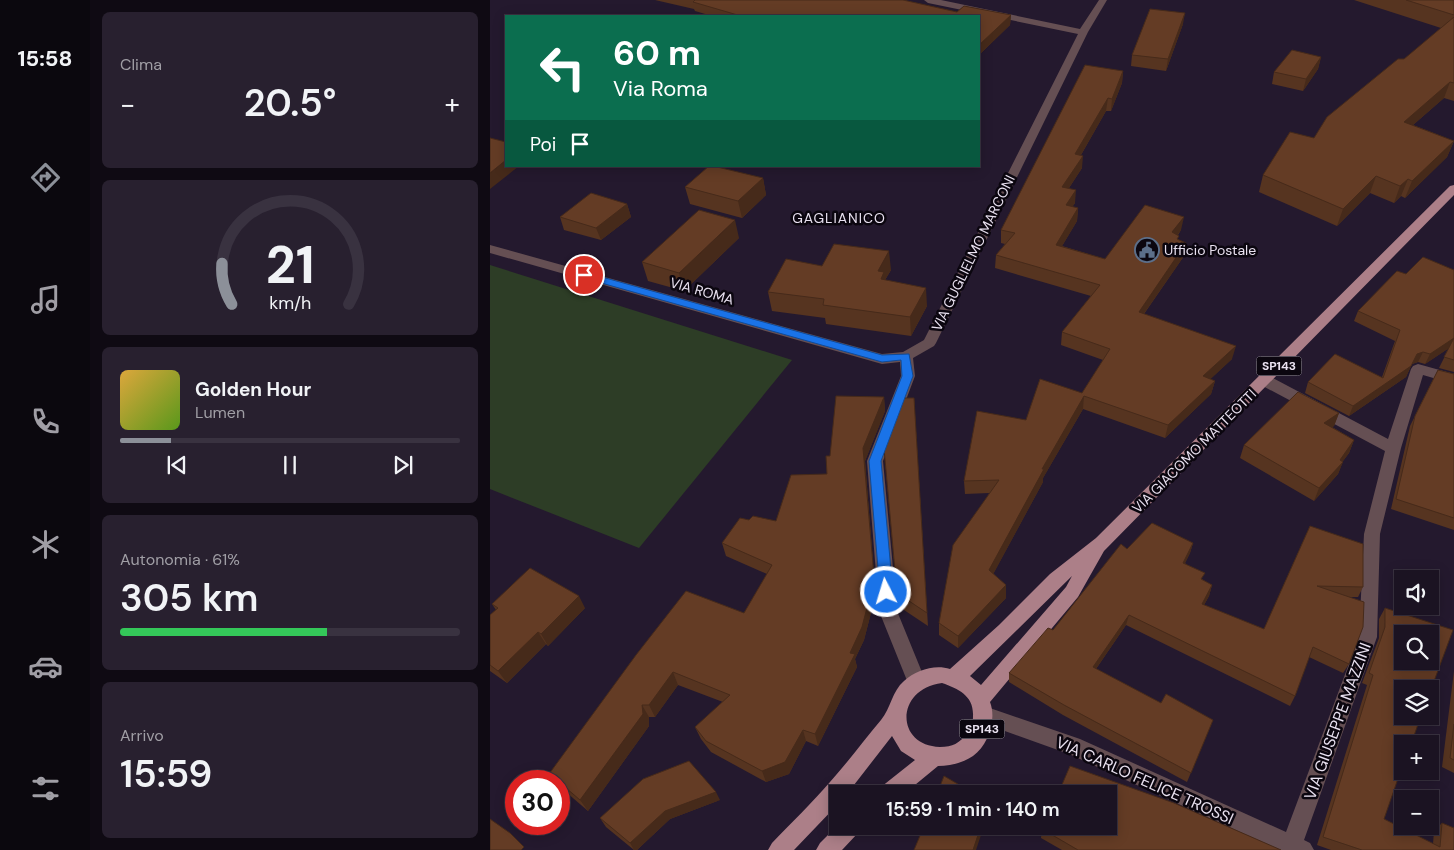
<!DOCTYPE html>
<html lang="it">
<head>
<meta charset="utf-8">
<style>
	body { margin:0; font-family:"DM Sans",sans-serif; background:#28202f; color:#f1f3f6; height:100vh; display:flex; flex-direction:column; font-size:19px; white-space:nowrap }
	* { box-sizing:border-box; margin:0 }
	p { font-size:16px; color:#a09ea5 }
	.icon { flex:none; width:28px; height:28px; fill:none; stroke:currentColor; stroke-width:2; stroke-linecap:round; stroke-linejoin:round }
	.map { position:relative; flex:1; overflow:hidden }
	.side { display:flex; flex-direction:column; gap:12px; padding:12px; background:#0f0a13; width:400px }
	.side>* { flex:none }
	.banner { position:absolute; left:15px; top:15px; width:475px; height:152px; border-radius:0px; box-shadow:0 2px 12px #0003,0 0 0 1px #393240; background:#0b6e4f; color:#fff; overflow:hidden }
	.tools { position:absolute; left:904px; top:570px; display:grid; gap:10px }
	.tools a { display:grid; place-items:center; width:45px; height:45px; border-radius:0px; background:#1b1322; box-shadow:0 2px 12px #0003,0 0 0 1px #393240; font-size:25px }
	.speed { position:absolute; left:15px; top:770px; display:flex; gap:10px; font-size:25px; font-weight:700; text-align:center }
	.speed>* { display:grid; place-content:center; width:65px; height:65px; border-radius:50%; background:#1b1322; box-shadow:0 2px 12px #0003,0 0 0 1px #393240; line-height:1 }
	.speed .limit { border:8px solid #d22; background:#fff; color:#111 }
	.pin { position:absolute; display:grid; place-items:center; width:42px; height:42px; color:#fff; margin:-21px; border:2px solid #fff; border-radius:50%; box-shadow:0 1px 5px #0007 }
	.me { position:absolute; width:55px; margin:-28px; rotate:355deg; stroke-linejoin:round; filter:drop-shadow(0 0 4px #0008) }
	.turn { display:flex; align-items:center; gap:18px; height:105px; padding:0 25px; font-size:22px }
	.turn .icon { width:65px; height:65px; stroke-width:2.5 }
	.turn b { display:block; font-size:35px; line-height:42px }
	.then { display:flex; align-items:center; height:48px; padding:0 25px; background:#0003; gap:10px; font-size:19px }
	.big { font-size:38px; font-weight:600; line-height:1.1 }
	.side .tile { flex:1; display:flex; flex-direction:column; justify-content:center; gap:8px; min-width:0; padding:0 18px; border-radius:8px; background:#28202f }
	.side .dial { align-items:center; gap:0 }
	.dial svg { height:130px; overflow:visible; fill:none; stroke:#393240; stroke-width:7; stroke-linecap:round; text-anchor:middle }
	.dial text { fill:#f1f3f6; stroke:none }
	.song { display:flex; align-items:center; gap:15px }
	.cover { width:60px; height:60px; border-radius:8px; background:linear-gradient(135deg,hsl(40 70% 55%),hsl(90 70% 35%)) }
	.played { height:5px; border-radius:2px; background:linear-gradient(90deg,#8c9099 15%,#393240 15%) }
	.keys { display:flex; justify-content:space-around; direction:ltr }
	.heat { display:flex; justify-content:space-between; align-items:center; font-size:28px; direction:ltr }
	.charge { height:8px; border-radius:4px; background:linear-gradient(90deg,#34c759 61%,#393240 0) }
	.trip { position:absolute; left:339px; top:785px; width:288px; height:50px; border-radius:0px; background:#1b1322; box-shadow:0 2px 12px #0003,0 0 0 1px #393240; font-weight:600; line-height:50px; text-align:center }
	main { display:flex; flex:1; min-height:0 }
	.tabs { display:flex; flex-direction:column; width:90px; justify-content:space-around; align-items:center; background:#0b080e; color:#a09ea5 }
	.tabs .icon { width:35px; height:35px }
	.tabs .selected { color:#8c9099 }
	.tabs b { font-size:22px; color:#f1f3f6 }
	.map>svg:first-child { display:block }
	.green { fill:#2d3d26 }
	.lines { fill:none; stroke-linecap:round; stroke-linejoin:round }
	.minor { fill:#654f53; fill-rule:evenodd }
	.major { fill:#ac7f88; fill-rule:evenodd }
	.wall { fill:#563420 }
	.shaded-wall { fill:#462a1a }
	.building { fill:#643c25; stroke:#462a1a; fill-rule:evenodd }
	.route { fill:#1a73e8; stroke:#114b97 }
	.labels { text-anchor:middle; stroke-width:5; stroke-linejoin:round; paint-order:stroke }
	.shield { fill:#0b060f; stroke:#a69fac; stroke-width:1 }
	.shield-label { font-size:12px; font-weight:bold; fill:#e9e1f0 }
	.far-quarter-label { font-size:14px; letter-spacing:1px; fill:#e9e1f0; stroke:#0b060f }
	.poi-label { font-size:14px; fill:#e9e1f0; stroke:#0b060f; text-anchor:start }
	.street-label { font-size:14px; fill:#e9e1f0; stroke:#0b060f }
	.near-street-label { font-size:16px; fill:#e9e1f0; stroke:#0b060f }
</style>
</head>
<body>
<main>
<nav class="tabs">
<b>15:58</b>
<svg class="icon selected" aria-label="directions" viewBox="0 0 24 24"><path d="M12 3l9 9-9 9-9-9zM9 14v-3h6M13 9l2 2-2 2"/></svg>
<svg class="icon" aria-label="music" viewBox="0 0 24 24"><path d="M9 18V5l10-2v13"/><circle cx="6" cy="18" r="3"/><circle cx="16" cy="16" r="3"/></svg>
<svg class="icon" aria-label="phone" viewBox="0 0 24 24"><path d="M5 4h4l2 5-3 2q2 4 5 5l2-3 5 2v4C11 20 4 13 5 4z"/></svg>
<svg class="icon" aria-label="climate" viewBox="0 0 24 24"><path d="M12 3v18M4 7l16 10M4 17L20 7"/></svg>
<svg class="icon" aria-label="car" viewBox="0 0 24 24"><path d="M5 17H2v-5l4-1 3-4h7l3 4 3 1v5h-3M9 17h6M6 11h13"/><circle cx="7" cy="17" r="2"/><circle cx="17" cy="17" r="2"/></svg>
<svg class="icon" aria-label="filters" viewBox="0 0 24 24"><path d="M4 7h16M4 17h16"/><circle cx="9" cy="7" r="2"/><circle cx="15" cy="17" r="2"/></svg>
</nav>
<section class="side">
<div class="tile"><p>Clima</p>
<div class="heat"><a>−</a><b class="big">20.5°</b><a>+</a></div>
</div>
<div class="tile dial"><svg viewBox="0 0 100 80">
<path d="M14 69A42 42 0 1 1 86 69"/>
<path d="M14 69A42 42 0 0 1 8 44" stroke="#8c9099"/>
<text x="50" y="56" font-size="32" font-weight="700">21</text>
<text x="50" y="72" font-size="11">km/h</text>
</svg></div>
<div class="tile">
<div class="song"><i class="cover"></i><div><b>Golden Hour</b><p>Lumen</p></div></div>
<div class="played"></div>
<div class="keys"><svg class="icon" aria-label="previous" viewBox="0 0 24 24"><path d="M18 5L8 12l10 7zM5 5v14"/></svg><svg class="icon" aria-label="pause" viewBox="0 0 24 24"><path d="M8 5v14M16 5v14"/></svg><svg class="icon" aria-label="next" viewBox="0 0 24 24"><path d="M6 5l10 7-10 7zM19 5v14"/></svg></div>
</div>
<div class="tile"><p>Autonomia · 61%</p><b class="big">305 km</b><div class="charge"></div></div>
<div class="tile"><p>Arrivo</p><b class="big">15:59</b></div>
</section>
<div class="map">
<svg width="964" height="850" viewBox="0 0 964 850">
	<rect width="100%" height="100%" fill="#24192e"/>
	<!-- green -->
	<path class="green" d="M0,265L302,360L149,548L0,489Z"/>
	<g class="lines">
		<!-- minor -->
		<path class="minor" d="M434,0H451L590,29L609,0H617L598,32L446,343L444,346L423,358L425,376L393,461L407,611L436,682L434,688L427,691L420,688L389,611L377,461L411,376L410,362L392,364L0,253V245L392,354L413,352L434,340L588,34L438,3Z
			M928,364L964,374V384L933,375L911,448L890,534L887,637L814,840L820,843L824,850H789L579,754L487,721L484,715L487,709L494,706L590,739L796,832L869,637L874,534L895,451L769,384L767,380L769,376H779L898,439L921,369L923,366Z"/>
		<!-- major -->
		<path class="major" d="M964,185V195L614,551L588,597L500,702C507,720 498,745 483,756C473,763 460,766 448,766L414,794H388L391,787L425,760L411,751L402,736L357,794H348V804L304,850H278L282,843C301,823 322,803 340,782C358,762 374,740 391,720C401,708 402,691 414,681C426,670 445,664 460,669L509,625L560,574L606,538L960,186ZM582,576L576,587L491,685L480,676ZM452,683C469,689 484,696 483,716C483,723 482,729 477,734C469,743 463,747 450,747C405,746 405,689 452,683Z
			M348,825V826H371L368,833L352,850H326L330,843Z"/>
	</g>
	<!-- wall -->
	<path class="wall" d="M165,0H413L467,12L474,6L521,15L520,25L489,55V16H222L205,11L204,9Z
		M864,0H964V101L954,98L923,125L964,141L957,157L915,198L911,196L904,203L880,193L847,226L769,192L773,175L824,138L951,28Z
		M693,24L676,71L641,66L642,55Z
		M831,57L828,69L813,91L782,84L784,72Z
		M633,71L632,83L621,111H616L591,155L592,168L579,188L585,203L582,207L588,208L587,221L572,246L615,259L691,230L688,235V240L696,243L694,256L654,314L742,359L720,379L725,381L721,394L675,438L593,409L553,478V482L503,574L516,598L468,648L449,635V623L499,493L475,494L474,481L536,420L592,393L613,360L571,345L572,332L601,296L505,268L506,255L515,244L511,243V230Z
		M273,178L276,195L252,218L200,204L195,187Z
		M137,204L141,217L111,240L74,230L70,217Z
		M249,238L194,291L158,281L152,262Z
		M332,266L401,270L395,280L437,306L421,336L336,324L335,318L282,311L278,292Z
		M964,270V372L949,368L959,348L935,364L928,362L922,364L916,377L859,416L815,393L818,382L892,377L905,341L864,321L868,311L916,274Z
		M948,370L964,374V530L901,509L920,426Z
		M394,397L395,411L375,461L385,589L381,586L382,609L374,640L365,659L367,667L328,746L316,741L299,774L276,782L221,752L211,739L205,727L233,702L188,685L165,717H159V726L98,811L69,786V781H65L59,774L254,613L277,574L236,556L232,543L259,520L286,521L337,474L340,456Z
		M424,398L438,626L408,606L394,448Z
		M849,413L844,426L842,427L864,440L859,453L853,461L848,474L824,501L750,458L754,445Z
		M820,526L873,587L868,597H858L859,664L853,673L819,657L805,696L800,706L636,625L606,669L671,703L723,720L697,782L573,715L519,682V673L563,630L637,549L703,543L700,553L695,563L713,580L722,585L719,596L714,605L774,629Z
		M2,604L95,608L58,646L56,644L17,683L0,671V615L6,610Z
		M895,608L894,819L943,844L944,831L952,823L964,850H841L827,845L877,685L872,683L889,638V619Z
		M964,671V773L952,767Z
		M230,800L180,819L147,850H144L116,827L110,818Z
		M552,829L791,850H572L551,838Z"/>
	<!-- shaded-wall -->
	<path class="shaded-wall" d="M695,13L693,24L676,71L678,59Z
		M521,15L520,25L489,55V45Z
		M831,57L828,69L813,91L816,79Z
		M633,71L632,83L621,111L622,99Z
		M960,82L954,98L908,138L914,122Z
		M618,98L616,111L584,167L585,154Z
		M964,141L957,157L915,198L922,181Z
		M593,156L592,168L571,200L572,187Z
		M16,160V166H29L0,189V173Z
		M886,176L880,193L847,226L853,209Z
		M273,178L276,195L252,218L248,201Z
		M918,179L911,196L904,203L910,186Z
		M586,190L585,203L575,218L576,205Z
		M137,204L141,217L111,240L106,228Z
		M588,208L587,221L565,258L566,245Z
		M694,217L691,230L680,245L682,232Z
		M245,220L249,238L194,291L189,273Z
		M696,243L694,256L646,325L649,312Z
		M399,251L401,270L395,280L396,291L388,271Z
		M436,288L437,306L421,336L420,317Z
		M964,338L959,348L935,364L940,354Z
		M746,346L742,359L709,390L713,376Z
		M933,352L928,362L922,364L927,354Z
		M921,366L916,377L859,416L863,406Z
		M725,381L721,394L675,438L678,425Z
		M594,396L593,409L553,478V482L499,582V570L552,469Z
		M394,397L395,411L375,461L385,589L373,448Z
		M849,413L844,426L829,436L834,423Z
		M864,440L859,453L850,465L853,462L848,474L824,501L829,488Z
		M703,543L700,553L690,573L693,563Z
		M379,573L381,586L382,609L374,640L365,659L367,667L328,746L325,734L360,653Z
		M516,585V598L468,648V636Z
		M722,585L719,596L709,614L712,604Z
		M89,596L95,608L58,646L51,634Z
		M639,615L636,625L601,676L603,667Z
		M48,632L56,644L17,683L8,671Z
		M183,672L188,685L165,717L159,705Z
		M152,705L159,717V726L98,811L90,800Z
		M313,730L316,741L299,774L276,782L272,771Z
		M226,792L230,800L180,819L147,850H144L140,843L175,811Z
		M491,826H494L486,850H483Z"/>
	<!-- building -->
	<path class="building" d="M204,0H413L467,12L474,6L521,15L489,45V16H251L203,2L205,0Z
		M916,0H964V15Z
		M660,9L695,13L678,59L642,55Z
		M964,17V83L960,82L914,122L964,141L922,181L918,179L910,186L886,176L853,209L773,175L800,132L824,138L837,117L908,59H914Z
		M802,50L831,57L816,79L784,72Z
		M595,65L633,71L622,99L618,98L585,154L593,156L572,187L586,190L576,205L588,208L566,245L615,259L655,205L694,217L682,232L689,236L687,239L696,243L649,312L746,346L713,376L725,381L678,425L594,396L552,469H554L499,570L516,585L468,636L449,623L463,545L509,480L474,481L487,411L536,420L550,379L592,393L620,349L572,332L610,285L506,255L525,233L511,230Z
		M0,138L16,142V160L0,173Z
		M219,166H223L273,178L248,201L195,187Z
		M101,193L137,204L106,228L70,217Z
		M209,210L245,220L189,273L152,262Z
		M344,244L399,251L388,271L394,272L391,279L436,288L420,317L333,305L334,299L278,292L296,259L332,266Z
		M933,257L964,270V338L940,354L933,352L927,354L921,366L863,406L818,382L845,354L893,378L910,330L868,311L907,271L916,274Z
		M964,338V360L954,357Z
		M948,370L964,374V518L906,499L925,416Z
		M808,392L849,413L834,423L864,440L850,460L853,462L829,488L754,445Z
		M346,396L394,397L373,448L384,576L379,573L380,596L372,627L360,653L365,654L325,734L313,730L295,762L272,771L216,741L205,727L240,695L183,672L159,705H152L153,714L90,800L69,782V781H68L59,774L146,655L196,591L254,613L282,565L232,543L250,518L259,520L263,516L286,521L301,475L337,474L336,456H340Z
		M413,398H424L437,613L407,593L394,448Z
		M662,523L703,543L693,563L715,573L711,579L722,585L712,604L774,629L820,526L873,544V587L827,586L874,602L873,627L859,664L823,647L805,696L639,615L603,667L671,703L676,694L723,720L701,773L574,705L519,673L558,628L563,630L631,544L637,549Z
		M40,568L89,596L51,634L48,632L8,671L0,665V615L8,608L2,604Z
		M895,608L963,630L940,692V689H912V716H931L921,744H912V767L894,819L950,847L952,823L964,828V850H872L833,837L883,675L879,673L895,627ZM912,634H940V661H912Z
		M964,724V760L960,758Z
		M199,761L226,792L175,811L140,843L110,818L153,779Z
		M580,766L684,803L791,850H588L552,829L553,826H618V794H568Z
		M454,776L485,794H447Z
		M0,819L20,833L34,847L31,850H0Z
		M434,826H491L483,850H424Z"/>
	<!-- route -->
	<path class="route" d="M94,272L392,355L419,354L423,376L391,461L403,592L401,596L396,598L391,596L390,592L379,461L412,376L411,360L392,362L90,277V273Z"/>
	<!-- icons -->
	<defs>
		<symbol id="civic-ring" viewBox="-11 -11 22 22"><circle r="9.5" fill="#0b060f" stroke="#5c6f8a" stroke-width="1.5"/><path d="M-.6-6.5H3V-4.5H.6V-3L4-1V1h2V6H-6V1h2V-1L-.6-3ZM-1.2 2.5V6h2.4V2.5Z" fill="#5c6f8a"/></symbol>
	</defs>
	<g fill-rule="evenodd">
		<use href="#civic-ring" x="643" y="236" width="28" height="28"/>
	</g>
	<g class="labels">
		<!-- shield labels -->
		<g class="shield">
			<rect x="766.5" y="356.5" width="45" height="19" rx="4"/>
			<rect x="469.5" y="719.5" width="45" height="19" rx="4"/>
		</g>
		<g class="shield-label">
			<text x="789" y="370">SP143</text>
			<text x="492" y="733">SP143</text>
		</g>
		<!-- far-quarter labels -->
		<g class="far-quarter-label">
			<text x="349" y="223">GAGLIANICO</text>
		</g>
		<!-- poi labels -->
		<g class="poi-label">
			<text x="674" y="255">Ufficio Postale</text>
		</g>
		<!-- street labels -->
		<g class="street-label">
			<text transform="translate(483 253) rotate(-64)" y="5">VIA GUGLIELMO MARCONI</text>
			<text transform="translate(212 291) rotate(16)" y="5">VIA ROMA</text>
			<text transform="translate(704 451) rotate(-45)" y="5">VIA GIACOMO MATTEOTTI</text>
		</g>
		<!-- near-street labels -->
		<g class="near-street-label">
			<text transform="translate(847 721) rotate(-70)" y="6">VIA GIUSEPPE MAZZINI</text>
			<text transform="translate(655 780) rotate(24)" y="6">VIA CARLO FELICE TROSSI</text>
		</g>
	</g>
</svg>
<div class="tools">
<a><svg class="icon" aria-label="sound" viewBox="0 0 24 24"><path d="M4 9h4l5-4v14l-5-4H4zM17 9q2 3 0 6"/></svg></a>
<a><svg class="icon" aria-label="search" viewBox="0 0 24 24"><circle cx="10" cy="10" r="6"/><path d="M15 15l6 6"/></svg></a>
<a><svg class="icon" aria-label="layers" viewBox="0 0 24 24"><path d="M12 4l9 5-9 5-9-5zM3 14l9 5 9-5"/></svg></a>
<a>+</a>
<a>−</a>
</div>
<div class="speed"><div class="limit">30</div></div>
<div class="pin" style="left:94px;top:275px;background:#d93025"><svg class="icon" aria-label="arrive" viewBox="0 0 24 24"><path d="M6 21V4h12l-3 4 3 4H6"/></svg></div>
<svg class="me" style="left:396px;top:592px" viewBox="-20 -20 40 40"><circle r="17" fill="#1a73e8" stroke="#fff" stroke-width="3"/><path d="M0-11L8 9 0 5-8 9z" fill="#fff"/></svg>
<div class="trip">15:59 · 1 min · 140 m</div>
<div class="banner">
<div class="turn"><svg class="icon" aria-label="left" viewBox="0 0 24 24"><path d="M17 20v-9H6M10 6l-5 5 5 5"/></svg><div><b>60 m</b>Via Roma</div></div>
<div class="then">Poi<svg class="icon" aria-label="arrive" viewBox="0 0 24 24"><path d="M6 21V4h12l-3 4 3 4H6"/></svg></div>
</div>
</div>
</main>
</body>
</html>
